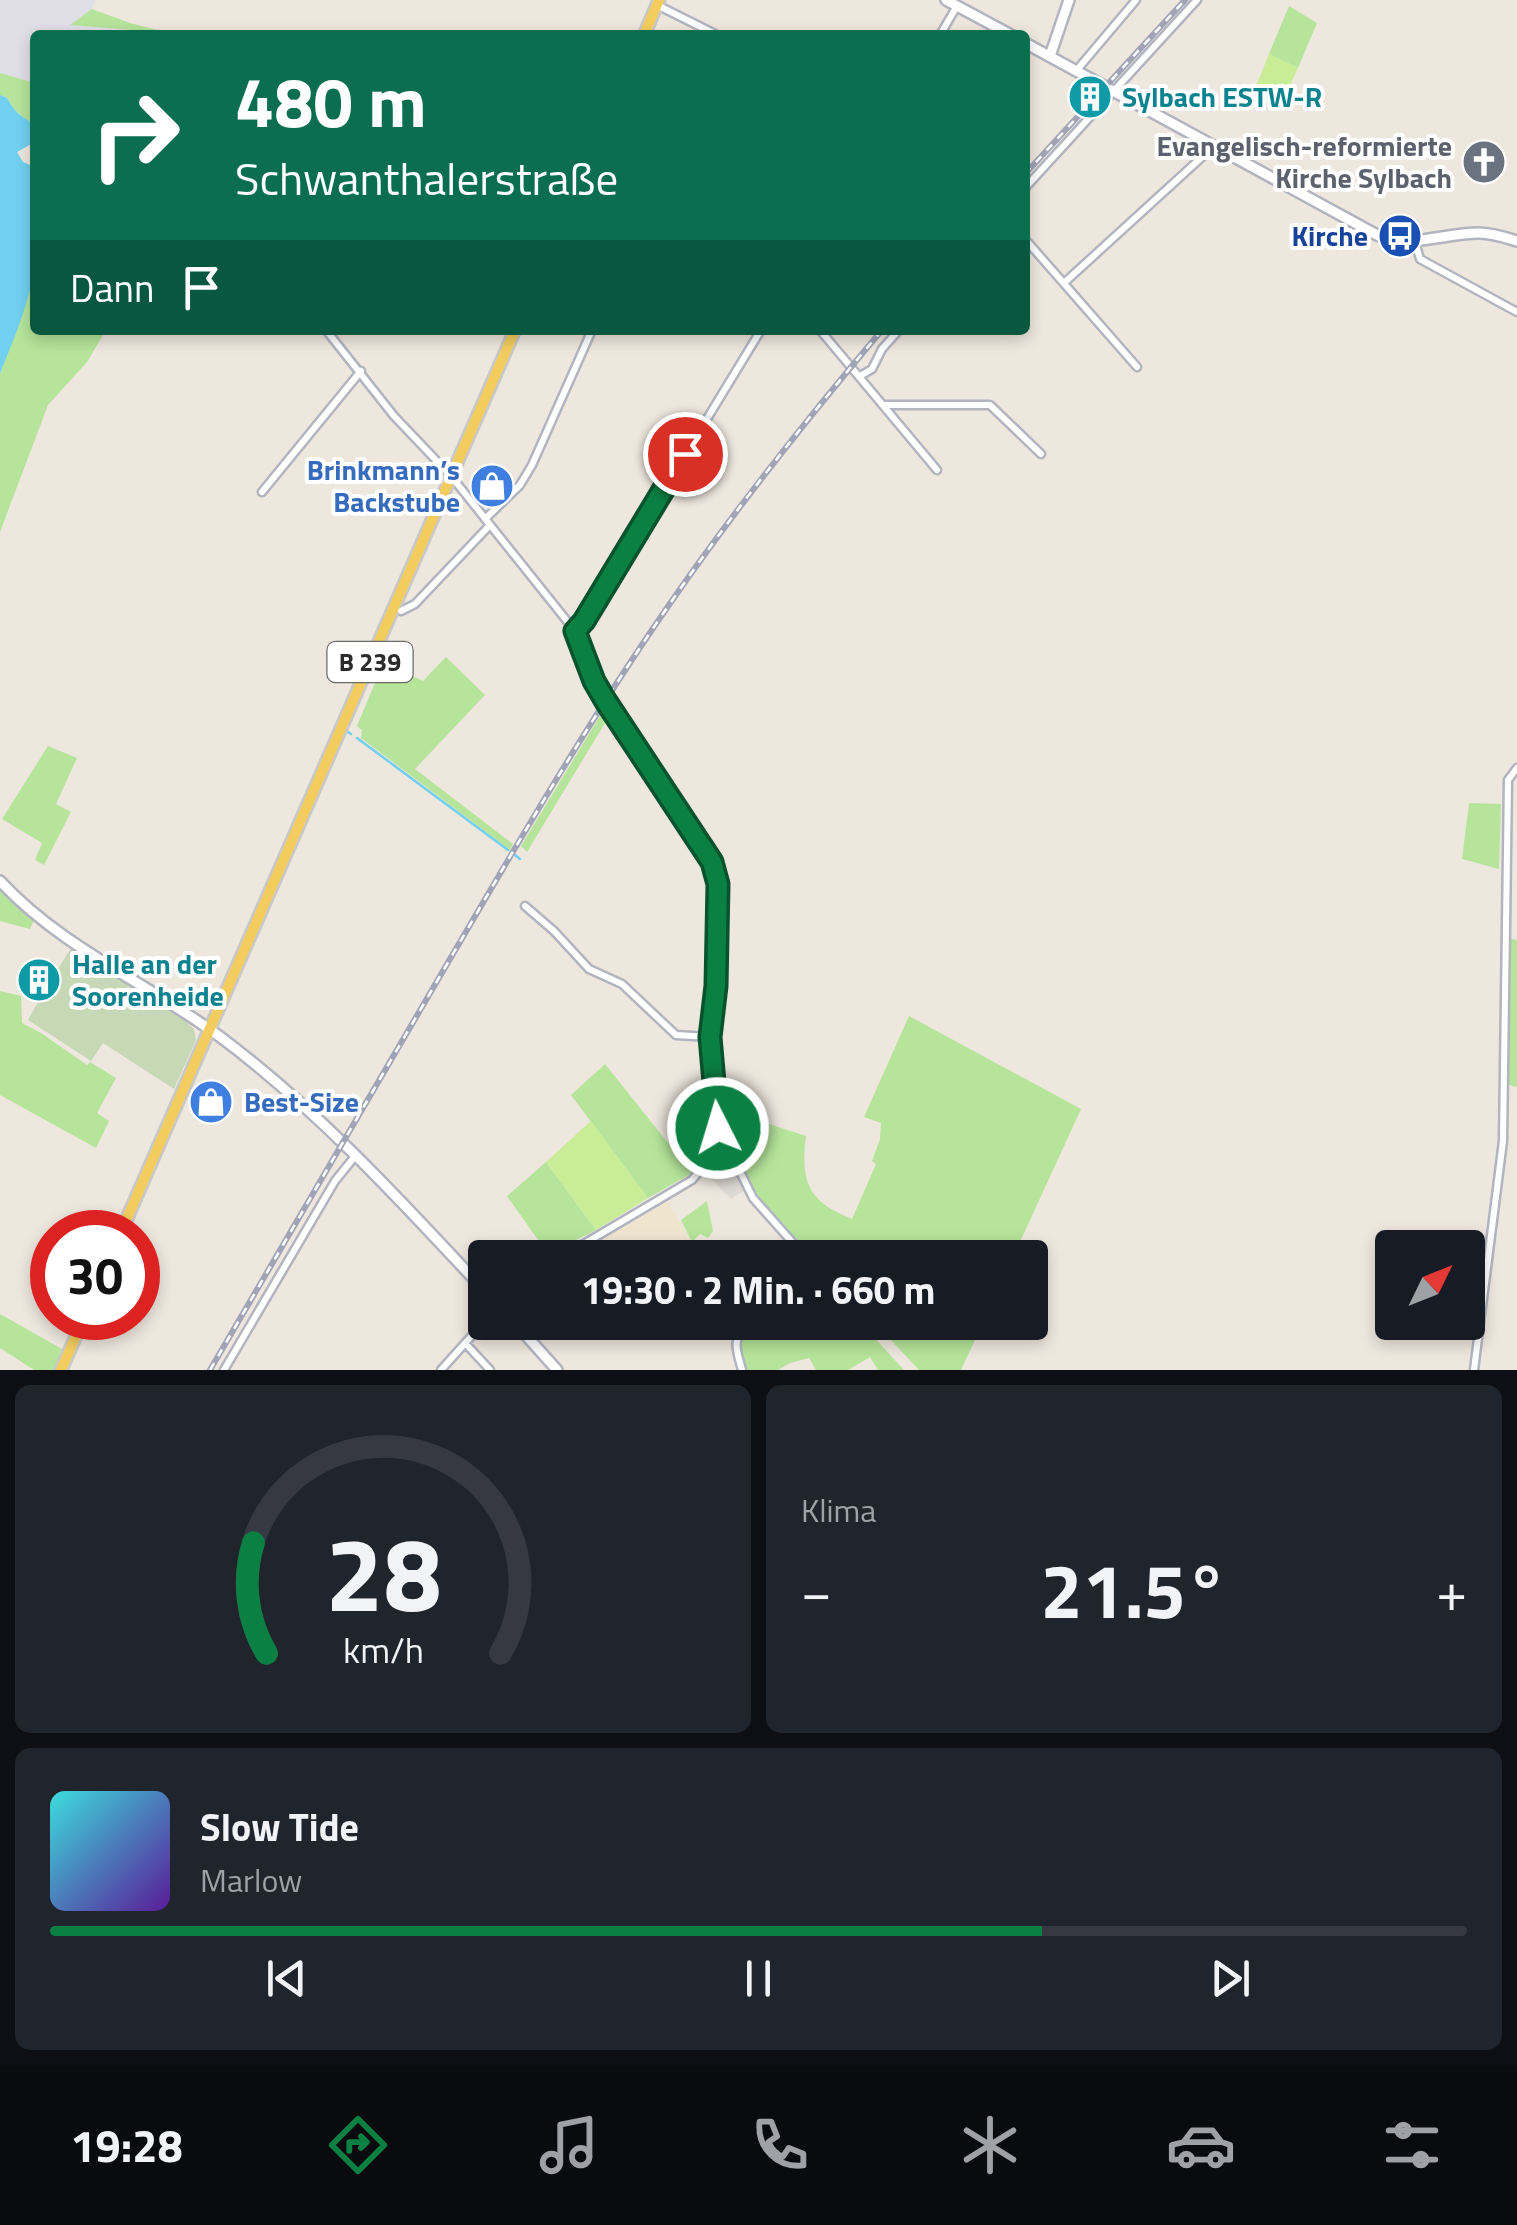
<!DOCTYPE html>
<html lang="de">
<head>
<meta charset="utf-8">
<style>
	body { margin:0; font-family:"Titillium Web",sans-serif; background:#20242c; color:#f1f3f6; height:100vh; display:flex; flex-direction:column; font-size:38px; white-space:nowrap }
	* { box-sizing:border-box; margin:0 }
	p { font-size:32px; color:#9ea1a6 }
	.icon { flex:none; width:55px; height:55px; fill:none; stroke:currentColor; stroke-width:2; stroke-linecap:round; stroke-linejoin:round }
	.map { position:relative; height:1370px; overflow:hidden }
	.drawer { display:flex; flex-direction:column; gap:15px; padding:15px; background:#0d0f14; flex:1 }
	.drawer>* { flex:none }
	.top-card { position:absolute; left:30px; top:30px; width:1000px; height:305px; border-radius:10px; box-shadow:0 5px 15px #0003; background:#0b6e4f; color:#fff; overflow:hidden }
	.needle { width:65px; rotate:47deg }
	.buttons { position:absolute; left:1375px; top:1230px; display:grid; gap:20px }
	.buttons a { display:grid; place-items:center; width:110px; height:110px; border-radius:10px; background:#171b24; box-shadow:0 5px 15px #0003; font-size:50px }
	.speed { position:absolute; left:30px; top:1210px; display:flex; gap:20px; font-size:50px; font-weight:700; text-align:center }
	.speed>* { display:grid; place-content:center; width:130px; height:130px; border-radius:50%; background:#171b24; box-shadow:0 5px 15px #0003; line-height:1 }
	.speed .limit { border:15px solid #d22; background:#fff; color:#111 }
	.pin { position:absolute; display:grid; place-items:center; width:85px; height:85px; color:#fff; margin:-42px; border:5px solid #fff; border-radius:50%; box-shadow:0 2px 10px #0007 }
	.me { position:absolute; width:110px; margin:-55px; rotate:355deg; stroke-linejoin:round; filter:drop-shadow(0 0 8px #0008) }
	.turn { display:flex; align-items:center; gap:35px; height:210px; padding:0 40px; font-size:45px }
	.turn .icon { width:130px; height:130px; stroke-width:2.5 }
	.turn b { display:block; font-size:70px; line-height:85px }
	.then { display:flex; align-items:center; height:95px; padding:0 40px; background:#0003; gap:20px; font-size:38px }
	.big { font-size:75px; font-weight:700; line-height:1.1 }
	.drawer .tile { flex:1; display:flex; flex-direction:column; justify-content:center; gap:15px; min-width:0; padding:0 35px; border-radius:15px; background:#20242c }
	.drawer .dial { align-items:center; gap:0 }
	.dial svg { height:260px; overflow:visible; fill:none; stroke:#363941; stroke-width:7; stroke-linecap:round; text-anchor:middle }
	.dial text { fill:#f1f3f6; stroke:none }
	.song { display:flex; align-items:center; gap:30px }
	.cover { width:120px; height:120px; border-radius:15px; background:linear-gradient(135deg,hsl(180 70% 55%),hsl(270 70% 35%)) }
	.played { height:10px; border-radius:5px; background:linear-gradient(90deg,#0b8043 70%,#363941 70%) }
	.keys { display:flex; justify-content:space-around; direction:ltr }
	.heat { display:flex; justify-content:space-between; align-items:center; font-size:55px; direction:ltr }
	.drawer .tiles { flex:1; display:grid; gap:15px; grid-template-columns:1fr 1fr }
	.tile:last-child { grid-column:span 2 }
	.trip { position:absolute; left:468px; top:1240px; width:580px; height:100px; border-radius:10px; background:#171b24; box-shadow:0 5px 15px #0003; font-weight:700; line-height:100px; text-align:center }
	.dock { display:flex; height:160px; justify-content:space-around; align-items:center; background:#090b0e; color:#9ea1a6 }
	.dock .icon { width:70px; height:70px }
	.dock .current { color:#0b8043 }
	.dock b { font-size:45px; color:#f1f3f6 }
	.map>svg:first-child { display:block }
	.industrial { fill:#e0dee6 }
	.education { fill:#efe4ce }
	.green { fill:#b5e49a }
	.cemetery { fill:#c6d8b5 }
	.pitch { fill:#c9ec96 }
	.plaza { fill:#dedad5 }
	.water { fill:#71d0f0 }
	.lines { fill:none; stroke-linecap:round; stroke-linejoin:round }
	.stream { stroke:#71d0f0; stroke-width:2.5 }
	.street-casing { stroke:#b2b5bf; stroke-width:11 }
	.secondary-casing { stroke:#b2b5bf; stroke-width:14 }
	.primary-casing { stroke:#c8c8c8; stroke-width:15 }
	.street { stroke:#fff; stroke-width:6 }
	.secondary { stroke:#fff; stroke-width:9 }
	.primary { stroke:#f2cd5e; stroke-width:10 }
	.rail-casing { stroke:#a0a4b6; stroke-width:6 }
	.rail { stroke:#fff; stroke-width:2.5; stroke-dasharray:8; stroke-linecap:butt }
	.route-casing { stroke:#07532c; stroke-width:25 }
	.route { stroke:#0b8043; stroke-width:18 }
	.labels { text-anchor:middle; stroke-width:8; stroke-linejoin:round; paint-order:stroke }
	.shield { fill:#fff; stroke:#6b6b6b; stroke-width:2.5 }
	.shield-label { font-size:25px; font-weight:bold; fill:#2c2c2c }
	.culture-label { font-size:28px; font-weight:bold; fill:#0d838f; stroke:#fff; text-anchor:start }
	.worship-label { font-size:28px; font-weight:bold; fill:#5b616d; stroke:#fff; text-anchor:end }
	.transit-label { font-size:28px; font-weight:bold; fill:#164399; stroke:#fff; text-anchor:end }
	.shop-label { font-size:28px; font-weight:bold; fill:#366cbe; stroke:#fff; text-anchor:end }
</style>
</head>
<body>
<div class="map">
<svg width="1517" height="1370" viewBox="0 0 1517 1370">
	<rect width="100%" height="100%" fill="#eee7de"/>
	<!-- industrial -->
	<path class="industrial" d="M0,0H95L92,9L71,25L169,33L168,35H35V83L0,73Z"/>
	<!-- education -->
	<path class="education" d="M668,1202L692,1242L684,1245L675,1257L572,1256Z"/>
	<!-- green -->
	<path class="green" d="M1289,6L1317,23L1298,68L1269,54Z
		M92,9L130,23L169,33L70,25Z
		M0,73L35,83V123C21,118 14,111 7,98L0,95Z
		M35,269V330H106L87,362L48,405L0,532V374L20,319Z
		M446,657L485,695L415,769L513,844L510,850L361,738L362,730L357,726L377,678L382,661L423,681Z
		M603,711L608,718L527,852L521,846Z
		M48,746L77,758L56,804L71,812L44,865L35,860L42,843L2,819Z
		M1469,803L1501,804L1499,869L1462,859Z
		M0,888L34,920L30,929L0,921Z
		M1509,938L1517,940V1087L1509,1085Z
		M0,991L21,996L22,1023L41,1033L87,1065L90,1062L116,1078L97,1113L109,1121L96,1148L0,1095Z
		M909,1016L1081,1109L1013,1257H814L758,1198L722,1121V1109L806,1136C800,1181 808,1202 852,1219L876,1164L872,1161L880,1139L881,1123L864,1117Z
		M605,1064L692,1173L648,1198L571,1095Z
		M546,1162L596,1230L548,1254L507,1196Z
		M707,1201L713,1231L708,1238L700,1234L692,1242L681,1220Z
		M0,1314L62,1349L54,1370H34L0,1348Z
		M750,1323H861L904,1370H878L870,1357L848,1370H816L809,1358L790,1363L778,1370H746C740,1348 735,1342 750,1323Z
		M875,1323H983L961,1370H919Z"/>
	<!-- cemetery -->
	<path class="cemetery" d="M72,947L181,1017L194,1029L196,1040L174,1089L103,1043L91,1061L28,1020L38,1002L24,992L44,962L57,970Z"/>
	<!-- pitch -->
	<path class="pitch" d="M1269,54L1298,68L1279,110L1253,94Z
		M591,1121L648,1198L596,1230L546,1162Z"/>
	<!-- plaza -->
	<path class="plaza" d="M717,1141L745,1190L731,1199L705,1172Z"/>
	<!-- water -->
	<path class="water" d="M0,95L7,98C14,111 21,118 35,123V142L17,152L23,162L35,167V234L32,238C44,273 13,340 0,374Z"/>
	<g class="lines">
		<!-- stream -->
		<path class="stream" d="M348,732L351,734
			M357,738L508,850
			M515,855L520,859"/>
		<defs>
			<path id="street" d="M657,5L717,35
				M940,35L957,6
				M1076,71L1136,0
				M1025,188L1197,0
				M1025,239L1137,367
				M1415,242L1420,259L1517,312
				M1064,283L1213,147
				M326,330L394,416L451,476L575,631L593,681L605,701L713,862L718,885L715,986L710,1037L718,1127L702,1168L692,1180L560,1258
				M820,330L937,470
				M860,376L872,369L882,349L899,330
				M886,405H990L1041,454
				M262,492L361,371
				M485,519L520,485L532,465L592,330
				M401,611L415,604L490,525
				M575,631L584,621L761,330
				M525,906L554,931L589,969L622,984L676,1035L710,1037
				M719,1129L753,1198L801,1252L797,1258
				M465,1343L490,1370
				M224,1370L335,1181L356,1155
				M441,1370L485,1321
				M742,1370C736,1348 732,1342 746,1322
				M1474,1370L1503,1141L1508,780L1517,768"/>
			<path id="secondary" d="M946,0L1011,35
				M1025,43L1377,235C1412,249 1443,233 1479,233C1492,233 1504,237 1517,241
				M1050,56L1069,0
				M0,881C63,949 150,984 223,1039C320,1112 402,1202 485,1291
				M514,1322L557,1370"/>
			<path id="primary" d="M644,35L659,0
				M121,1232L515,330
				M61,1370L84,1318"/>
		</defs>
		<!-- street casing -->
		<use href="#street" class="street-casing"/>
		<!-- secondary casing -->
		<use href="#secondary" class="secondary-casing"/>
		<!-- primary casing -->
		<use href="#primary" class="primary-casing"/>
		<!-- street -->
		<use href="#street" class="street"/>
		<!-- secondary -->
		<use href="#secondary" class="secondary"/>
		<!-- primary -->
		<use href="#primary" class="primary"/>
		<defs>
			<path id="rail" d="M1025,174L1185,0
				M210,1370C290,1233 370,1096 450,959C520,839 590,719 669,605C735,509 807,419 882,330"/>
		</defs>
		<!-- rail casing -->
		<use href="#rail" class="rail-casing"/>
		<!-- rail -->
		<use href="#rail" class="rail"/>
	</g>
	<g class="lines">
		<defs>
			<path id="route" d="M685,454L584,621L575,631L594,681L605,700L712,862L718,884L716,986L710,1037L718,1128"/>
		</defs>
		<!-- route casing -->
		<use href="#route" class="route-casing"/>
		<!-- route -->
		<use href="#route" class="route"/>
	</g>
	<!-- icons -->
	<defs>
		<symbol id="building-disc" viewBox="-11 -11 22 22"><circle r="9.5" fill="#0f9aa8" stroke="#fff"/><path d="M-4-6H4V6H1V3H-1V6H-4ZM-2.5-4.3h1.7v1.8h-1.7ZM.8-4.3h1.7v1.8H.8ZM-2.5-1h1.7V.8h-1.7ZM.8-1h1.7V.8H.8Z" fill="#fff"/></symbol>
		<symbol id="church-disc" viewBox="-11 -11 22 22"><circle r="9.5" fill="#6b7280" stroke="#fff"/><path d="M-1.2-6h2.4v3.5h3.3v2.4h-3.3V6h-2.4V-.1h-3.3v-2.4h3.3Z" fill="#fff"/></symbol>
		<symbol id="bus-disc" viewBox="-11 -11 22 22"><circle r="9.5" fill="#1a4fb4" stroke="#fff"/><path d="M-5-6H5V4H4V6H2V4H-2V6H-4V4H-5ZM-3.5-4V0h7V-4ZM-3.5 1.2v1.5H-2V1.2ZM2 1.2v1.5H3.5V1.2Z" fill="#fff"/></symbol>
		<symbol id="shop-disc" viewBox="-11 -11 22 22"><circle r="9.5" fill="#3f7fe0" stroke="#fff"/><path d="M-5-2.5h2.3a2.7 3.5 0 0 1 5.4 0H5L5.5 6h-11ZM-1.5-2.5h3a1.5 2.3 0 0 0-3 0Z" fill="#fff"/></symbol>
	</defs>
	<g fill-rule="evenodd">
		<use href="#building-disc" x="1065" y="72" width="50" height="50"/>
		<use href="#church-disc" x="1459" y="137" width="50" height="50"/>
		<use href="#bus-disc" x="1375" y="211" width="50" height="50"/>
		<use href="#shop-disc" x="467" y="461" width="50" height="50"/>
		<use href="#building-disc" x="14" y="955" width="50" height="50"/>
		<use href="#shop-disc" x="186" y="1077" width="50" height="50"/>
	</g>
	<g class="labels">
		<!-- shield labels -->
		<rect class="shield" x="327.5" y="642" width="85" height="40" rx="8"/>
		<g class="shield-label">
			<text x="370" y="671">B 239</text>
		</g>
		<!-- culture labels -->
		<g class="culture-label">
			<text x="1122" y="107">Sylbach ESTW-R</text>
			<text x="72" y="974">Halle an der<tspan x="72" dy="32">Soorenheide</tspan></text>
		</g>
		<!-- worship labels -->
		<g class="worship-label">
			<text x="1452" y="156">Evangelisch-reformierte<tspan x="1452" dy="32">Kirche Sylbach</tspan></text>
		</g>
		<!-- transit labels -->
		<g class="transit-label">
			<text x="1368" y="246">Kirche</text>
		</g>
		<!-- shop labels -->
		<g class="shop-label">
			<text x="460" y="480">Brinkmann’s<tspan x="460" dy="32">Backstube</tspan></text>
			<text x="244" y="1112" text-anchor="start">Best-Size</text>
		</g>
	</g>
</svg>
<div class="buttons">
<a><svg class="needle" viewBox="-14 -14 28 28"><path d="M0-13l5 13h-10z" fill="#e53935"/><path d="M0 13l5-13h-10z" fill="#9ea1a6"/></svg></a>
</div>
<div class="speed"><div class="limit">30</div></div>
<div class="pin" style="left:685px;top:454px;background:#d93025"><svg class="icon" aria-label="arrive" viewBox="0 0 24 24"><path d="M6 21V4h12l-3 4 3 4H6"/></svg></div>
<svg class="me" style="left:718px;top:1128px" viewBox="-20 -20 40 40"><circle r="17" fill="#0b8043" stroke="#fff" stroke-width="3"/><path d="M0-11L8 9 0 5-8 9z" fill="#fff"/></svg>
<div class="trip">19:30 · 2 Min. · 660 m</div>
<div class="top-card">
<div class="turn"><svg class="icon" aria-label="right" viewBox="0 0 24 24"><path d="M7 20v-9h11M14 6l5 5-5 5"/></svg><div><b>480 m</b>Schwanthalerstraße</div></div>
<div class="then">Dann<svg class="icon" aria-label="arrive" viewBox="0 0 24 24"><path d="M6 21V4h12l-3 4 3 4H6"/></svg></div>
</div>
</div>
<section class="drawer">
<div class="tiles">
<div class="tile dial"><svg viewBox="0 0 100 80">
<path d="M14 69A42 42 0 1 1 86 69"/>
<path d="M14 69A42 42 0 0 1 10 35" stroke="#0b8043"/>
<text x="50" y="56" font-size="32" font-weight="700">28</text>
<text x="50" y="72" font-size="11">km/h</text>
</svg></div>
<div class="tile"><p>Klima</p>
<div class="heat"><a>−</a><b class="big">21.5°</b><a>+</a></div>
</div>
<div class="tile">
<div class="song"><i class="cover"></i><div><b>Slow Tide</b><p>Marlow</p></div></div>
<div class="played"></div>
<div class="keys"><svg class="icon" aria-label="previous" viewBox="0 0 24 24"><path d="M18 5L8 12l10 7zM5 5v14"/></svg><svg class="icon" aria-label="pause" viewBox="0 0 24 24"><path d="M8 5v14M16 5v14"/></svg><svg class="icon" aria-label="next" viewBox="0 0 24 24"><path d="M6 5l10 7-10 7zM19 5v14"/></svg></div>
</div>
</div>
</section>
<nav class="dock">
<b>19:28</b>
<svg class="icon current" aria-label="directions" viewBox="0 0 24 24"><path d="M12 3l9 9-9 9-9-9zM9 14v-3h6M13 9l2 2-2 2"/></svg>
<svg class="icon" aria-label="music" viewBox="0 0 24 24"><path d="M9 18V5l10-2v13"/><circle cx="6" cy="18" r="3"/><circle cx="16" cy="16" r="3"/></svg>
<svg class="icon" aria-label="phone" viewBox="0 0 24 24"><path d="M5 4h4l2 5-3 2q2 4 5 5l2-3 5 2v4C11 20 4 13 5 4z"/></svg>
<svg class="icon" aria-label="climate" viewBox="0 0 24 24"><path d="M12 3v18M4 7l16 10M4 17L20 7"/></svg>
<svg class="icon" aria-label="car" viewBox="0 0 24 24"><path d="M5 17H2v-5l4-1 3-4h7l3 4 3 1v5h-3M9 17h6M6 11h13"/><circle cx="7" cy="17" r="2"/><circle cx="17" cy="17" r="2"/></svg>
<svg class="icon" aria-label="filters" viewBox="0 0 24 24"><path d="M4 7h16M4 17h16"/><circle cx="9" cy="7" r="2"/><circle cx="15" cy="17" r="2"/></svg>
</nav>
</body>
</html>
